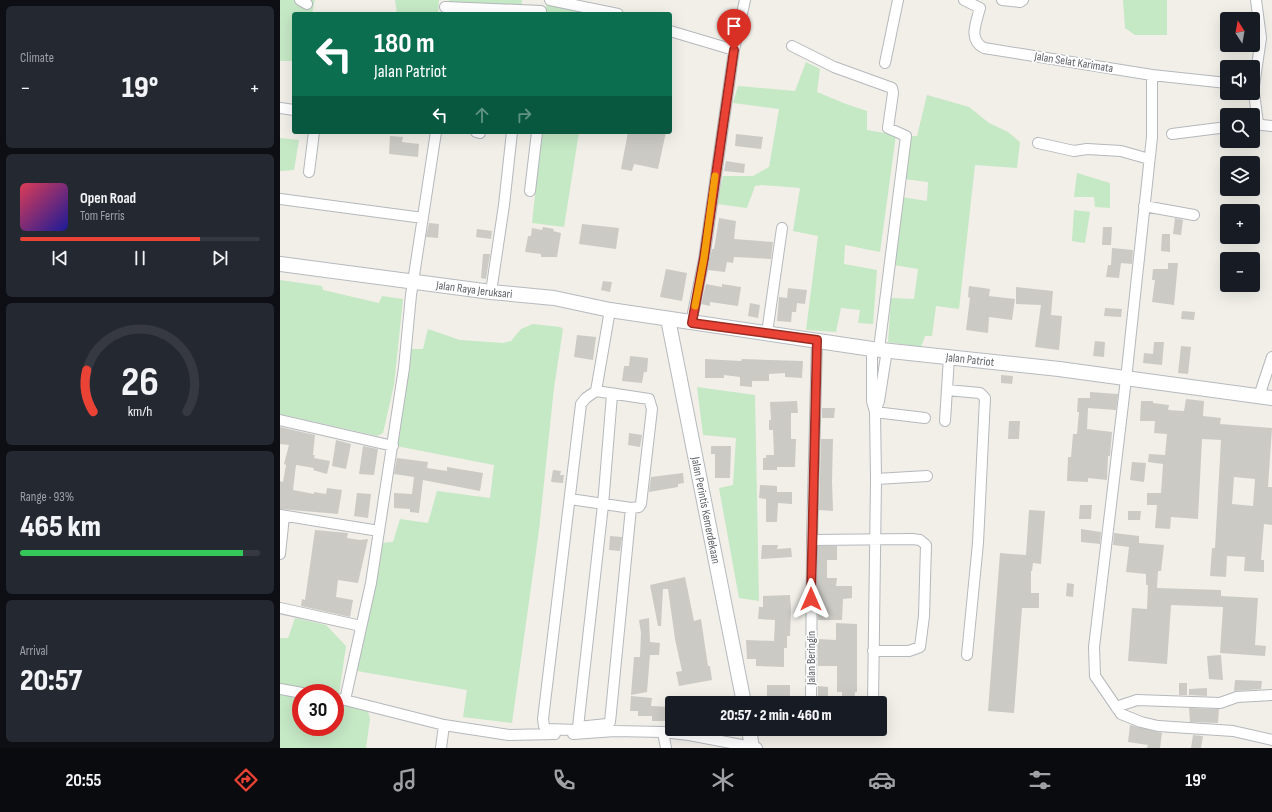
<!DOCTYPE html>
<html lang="en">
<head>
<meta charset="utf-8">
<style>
	body { margin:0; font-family:"Sofia Sans Condensed",sans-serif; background:#242831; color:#f1f3f6; height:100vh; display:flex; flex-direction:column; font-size:15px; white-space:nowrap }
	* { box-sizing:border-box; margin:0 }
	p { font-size:13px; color:#9ea1a6 }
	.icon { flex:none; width:22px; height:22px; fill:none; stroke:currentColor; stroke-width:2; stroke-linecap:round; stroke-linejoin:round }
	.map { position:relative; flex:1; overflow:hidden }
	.details { display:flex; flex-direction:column; gap:6px; padding:6px; background:#0d0f14; width:280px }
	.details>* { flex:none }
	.banner { position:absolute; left:12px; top:12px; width:380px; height:122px; border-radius:4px; box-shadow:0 4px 16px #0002; background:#0b6e4f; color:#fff; overflow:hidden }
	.needle { width:26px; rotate:349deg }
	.fabs { position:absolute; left:940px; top:12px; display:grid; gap:8px }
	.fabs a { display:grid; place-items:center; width:40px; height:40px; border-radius:4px; background:#171b24; box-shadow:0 4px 16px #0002; font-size:20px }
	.speed { position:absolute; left:12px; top:684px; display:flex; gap:8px; font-size:20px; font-weight:700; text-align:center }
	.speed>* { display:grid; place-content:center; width:52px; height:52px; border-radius:50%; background:#171b24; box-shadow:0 4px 16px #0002; line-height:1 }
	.speed .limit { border:6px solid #d22; background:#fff; color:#111 }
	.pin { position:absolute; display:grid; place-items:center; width:34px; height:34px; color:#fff; margin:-41px -17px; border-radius:50% 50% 50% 0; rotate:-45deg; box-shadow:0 0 4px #0007 }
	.pin .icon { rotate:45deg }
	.me { position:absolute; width:44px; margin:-22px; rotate:0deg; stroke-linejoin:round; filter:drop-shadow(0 0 3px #0008) }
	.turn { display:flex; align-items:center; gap:14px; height:84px; padding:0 16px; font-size:18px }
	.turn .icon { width:52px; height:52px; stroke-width:2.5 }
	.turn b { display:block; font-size:28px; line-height:34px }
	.lanes { display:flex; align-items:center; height:38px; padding:0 16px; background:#0003; justify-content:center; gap:20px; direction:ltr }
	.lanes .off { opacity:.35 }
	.big { font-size:30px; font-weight:800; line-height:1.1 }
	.details .tile { flex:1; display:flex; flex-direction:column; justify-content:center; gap:6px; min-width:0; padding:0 14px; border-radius:6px; background:#242831 }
	.details .dial { align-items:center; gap:0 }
	.dial svg { height:104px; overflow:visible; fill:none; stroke:#363941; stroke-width:7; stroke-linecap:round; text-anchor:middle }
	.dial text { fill:#f1f3f6; stroke:none }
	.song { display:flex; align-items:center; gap:12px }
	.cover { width:48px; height:48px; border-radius:6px; background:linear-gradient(135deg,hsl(350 70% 55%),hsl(240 70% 35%)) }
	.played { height:4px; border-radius:2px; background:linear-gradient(90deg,#ea4335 75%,#363941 75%) }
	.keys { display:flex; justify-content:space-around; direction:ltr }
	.heat { display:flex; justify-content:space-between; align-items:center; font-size:22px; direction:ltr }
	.charge { height:6px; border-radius:3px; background:linear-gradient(90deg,#34c759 93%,#363941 0) }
	.trip { position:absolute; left:385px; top:696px; width:222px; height:40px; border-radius:4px; background:#171b24; box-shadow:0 4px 16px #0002; font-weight:800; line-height:40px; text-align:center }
	.menu { display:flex; height:64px; justify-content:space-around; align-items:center; background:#090b0e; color:#9ea1a6 }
	.menu .icon { width:28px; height:28px }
	.menu .active { color:#ea4335 }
	.menu b { font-size:18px; color:#f1f3f6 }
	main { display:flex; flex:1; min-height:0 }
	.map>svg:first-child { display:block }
	.green { fill:#c5e8c5 }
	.building { fill:#cccac5; fill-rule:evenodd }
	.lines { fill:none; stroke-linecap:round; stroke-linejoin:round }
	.street-casing { stroke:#b5b8bc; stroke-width:12 }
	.secondary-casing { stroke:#b6babf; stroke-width:16 }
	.street { stroke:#fff; stroke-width:10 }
	.secondary { stroke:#fff; stroke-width:14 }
	.route-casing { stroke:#982c22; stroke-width:10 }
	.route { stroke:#ea4335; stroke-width:7 }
	.slow { stroke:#f59e0b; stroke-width:7 }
	.labels { text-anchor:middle; stroke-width:3.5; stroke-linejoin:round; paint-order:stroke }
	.street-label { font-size:12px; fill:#5f6368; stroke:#fff }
</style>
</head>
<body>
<main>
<section class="details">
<div class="tile"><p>Climate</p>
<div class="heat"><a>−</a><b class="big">19°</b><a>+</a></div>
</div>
<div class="tile">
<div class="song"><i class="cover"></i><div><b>Open Road</b><p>Tom Ferris</p></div></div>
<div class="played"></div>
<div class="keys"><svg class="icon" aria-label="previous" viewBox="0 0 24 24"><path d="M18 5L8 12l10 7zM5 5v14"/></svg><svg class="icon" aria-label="pause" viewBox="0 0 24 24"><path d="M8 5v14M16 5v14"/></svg><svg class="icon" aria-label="next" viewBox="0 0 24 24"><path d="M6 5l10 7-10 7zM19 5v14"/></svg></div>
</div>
<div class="tile dial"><svg viewBox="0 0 100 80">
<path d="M14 69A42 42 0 1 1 86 69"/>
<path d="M14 69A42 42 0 0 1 9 37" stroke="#ea4335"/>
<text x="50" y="56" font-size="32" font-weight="700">26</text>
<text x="50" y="72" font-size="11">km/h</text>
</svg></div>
<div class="tile"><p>Range · 93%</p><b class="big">465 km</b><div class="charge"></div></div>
<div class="tile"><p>Arrival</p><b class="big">20:57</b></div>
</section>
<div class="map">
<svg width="992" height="748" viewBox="0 0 992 748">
	<rect width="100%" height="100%" fill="#f1efe8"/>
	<!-- green -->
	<path class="green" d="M0,0H35L32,14H14V61H0Z
		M115,0H159L158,14H117Z
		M169,0H242L241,10L168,5Z
		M843,0H887V35H855L845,28Z
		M266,5L315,14H265Z
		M526,62L540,69L537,92L566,104L587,111V130L616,135L600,252L565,245L564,264L597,270L593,324L578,323L580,310L561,308L556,332L526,330L538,236L513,231L520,188L482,185L475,186L467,208L437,204L443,176H473L489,167L499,109L453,103L458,86L515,91Z
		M647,95L689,107L709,123L728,132L740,142L737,168L695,165L679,309L656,306L652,336H645L641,347L608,342L611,298L634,299L638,269L607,264L615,196L647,201L648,182L616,178L623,136H637Z
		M262,132H299L284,227L252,223Z
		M0,138L19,140L14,170L0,171Z
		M797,173L830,183V208L815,207L814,197H794Z
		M794,210L810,212L805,243L792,241Z
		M0,280L42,286L43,290L99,303L102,296L123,299L114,385L103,433L97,436L0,414Z
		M253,324L280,327L283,329L274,388L259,530L232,723L183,717L187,690L77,671L95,589L100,543L113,542L120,519L148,523L157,491L210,498L214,465L116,446L131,349H143L148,329L180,340L223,343L231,341L241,329Z
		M417,387L475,395L479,601L459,598L439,488L453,485L456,438L423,435Z
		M15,618L46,625L66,646L59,694L0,684V638H8Z
		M0,693L21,697V727H55V704L79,708L88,711L90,719L86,748H0Z"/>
	<!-- building -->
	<path class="building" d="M348,132H386L378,169L354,164L352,171L341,169Z
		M456,134L483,137L481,149L455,146Z
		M110,136L123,137L122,142L139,144L138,157L109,154Z
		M446,161L465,164L464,173L444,171Z
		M439,218L456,221L454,239L493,242L491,259L454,257L453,263L447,262L445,272L428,270L432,249H434Z
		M895,218L903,220L901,235L893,234Z
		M149,223L159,224L158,238L146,237Z
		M302,224L339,228L336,249L299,244Z
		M263,227L274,229L273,231L281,233L277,257H261V254L245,252L248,236H251L252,228L262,230Z
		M823,227H832L831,245H822Z
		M197,229L212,231L211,239L196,237Z
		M882,234H890V252L881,251Z
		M832,248L853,250L852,264L841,263L839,278L826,277L828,265H831Z
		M203,254H210L206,279L201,278Z
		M888,263H898L894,305L872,302L875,280H872L873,269H888Z
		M386,269L407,273L402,301L380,297Z
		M323,281L332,282L330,292L321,290Z
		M426,284L442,287V284L461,287L458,306L430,302V306L421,304Z
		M689,286L710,289L709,296L735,299L732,320L709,317L708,333L686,330L690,298L688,297Z
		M736,287L773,291L771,315L782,316L779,350L755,347L761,305L736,304Z
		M508,288L527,290L525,304L517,303L516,312H512L511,322L497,321L499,297L507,298Z
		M470,303L480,305L478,318L468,316Z
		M825,308L842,309L841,317L824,316Z
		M902,311L915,312L914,320L901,319Z
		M297,335L316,337L313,360L294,357Z
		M815,341L825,342L824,357L813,356Z
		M874,342H884L882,365L863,363L864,353L873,354Z
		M901,346L911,347L908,374L898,373Z
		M350,356L368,358L367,372H364L362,383L342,381L344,366H349Z
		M425,359L461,361L462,359L523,361L522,378L505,377V373L489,374V381H472V387L460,386V377L444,375V378H425Z
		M721,375L733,376L732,384L721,383Z
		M810,392L838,394L836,410L808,408L807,429L832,432L830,456H828L827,480L808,478V482L787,481L788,457H791L793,434H797L799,412H797L798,398H810Z
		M906,399L924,401L923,416L941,418L940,424L992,428L988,487H992V525L984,524L981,560H984V572L964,571L965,557L947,556L946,577L930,576L932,548H935L941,440L922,439L918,519L891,517L890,529L875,528L877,505H867V493H881L883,464L868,462L869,454L885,455L887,434L874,433L875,421H860L861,401H873V403L889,405L888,410L904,411ZM954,477L975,479L973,506L952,504Z
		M517,401L518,413H511V439H516L515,467H497V470H483V458H486V455H494L493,430H489V420H491L490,402Z
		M542,408H555L554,418H542Z
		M729,421H740L739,439H728Z
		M0,427L35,435L33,455H35L34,458L50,461L47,474L33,470L34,468L16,465L13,490L34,494V492L46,494L47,488L62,490L58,514L0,509V481L3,482L6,465L4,464L9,445L0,444Z
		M349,433L362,435L360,447L348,445Z
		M541,439H553L552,481L553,511L539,510Z
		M56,440L71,444L66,469L52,466Z
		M83,446L98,449L94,475L79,474Z
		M431,446H451L450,478H435V454H431Z
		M117,458L148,462L147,468L167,471V467L203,473L200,491L143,480L139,513L130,512V509L114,508V493L132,494L134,477L114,474Z
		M852,462L866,463L864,482L850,480Z
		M273,470L281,471L280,475H284L283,483L271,482Z
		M403,473L404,483L398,484V487L369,492L371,477Z
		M480,485L497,486V492H512V504L498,503L497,522H486V499L479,498Z
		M77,493L91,494L88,518L74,516Z
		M800,505H812L811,519H799Z
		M749,510L765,511L761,564L753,563L752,571H751V593H759V608H742L734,713L708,711L720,553L746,555Z
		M848,511H861L860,520H848Z
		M801,529L821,532L820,544L801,542Z
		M35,530L68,533L67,538L80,540L88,539L78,583L58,580L56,597L73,600L70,617L21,606L22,599L25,600Z
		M834,533L859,536V543L884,545L881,571H878L877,588L941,590V596L978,598L975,645L986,646L985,656L940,653L943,607L891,605L887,664L848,661L852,608L867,609L868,585H866V574L846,572L849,547L833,545Z
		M330,536L342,537L340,551L329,550Z
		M482,545H498L497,549L511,548L512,557L481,559Z
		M538,546H557V560H547V578H557L556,586H572V598L563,599L562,620H538Z
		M405,577L414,621L421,619L428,666H430L432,680L399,686L396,672L402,671L395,639L388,589H383L381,626H378L370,585Z
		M787,583L794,584L793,597L786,596Z
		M510,595L511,609L510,636H507V648H504V667L476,666V659H467L466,640L494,641L495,620L478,619L479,607H483V596Z
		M369,618L370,642L380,643L379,655H370L367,692L351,695L354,657H360L361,633L359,620Z
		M556,623L577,624V692H575L574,703H562V692H557V666H538V639L556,640Z
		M941,655L943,680L929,679L927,656Z
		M955,680L982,681L981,689L954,691Z
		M899,683H907V695H899Z
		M487,685H510V703H487Z
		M538,686L548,687V697H538Z
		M927,688V696L909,695V689Z
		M351,696L372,698L371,706L392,707V721H372V716H358V711H350Z
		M909,708L939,709L938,723L910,722Z
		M850,725L882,733L880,748H867L868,745L848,742Z
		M913,735L923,736L921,748H911Z"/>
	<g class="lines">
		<defs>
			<path id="street" d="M20,0L27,4
				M270,0L338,14
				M684,0L700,8C696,23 688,40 704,48L872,75L947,83
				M722,0L740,2L743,0
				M165,7L261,11
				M390,31L454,50
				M512,46L554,67L612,88L613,93L608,128L626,136L599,349
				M605,63L618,0
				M872,75V137L846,379L814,647L815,676L841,714L861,722L878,726L953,731L992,740
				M973,86L978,123L982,125L992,126
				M974,86L981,38L976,0
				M0,108L14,110
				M196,132L200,133
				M892,134L947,127
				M758,143L794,151L807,149L841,151L869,159
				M29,172L34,132
				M250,191L257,132
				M0,199L143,218
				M864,206L914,215
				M211,292L224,205L232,132
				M411,323L424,259L454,50L465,0
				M487,333L502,228
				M592,349V401L595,412L596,479L593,703
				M667,390L700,393L705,398L698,543L687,655
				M979,396L992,357
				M595,412L599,401L607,350
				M595,412L645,418
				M0,420L113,446
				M665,421L669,357
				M596,479L647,476
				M290,499L351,508
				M0,515L99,531
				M532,540L632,539L640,540L646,545L644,616L640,647L629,651H593
				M0,554L4,516
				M0,608L81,626
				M0,689L22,693
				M55,699L65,700L91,583L124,368L131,295L156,132
				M65,700L164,725L229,735L275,734
				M531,703L532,540L537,340
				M836,707L857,700L940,703L957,697L992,695
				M298,727L323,505L332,395
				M298,730L267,729L264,726L263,719L301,404L306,398L316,391L330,310
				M383,732L386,748
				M298,733V727L327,724L330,722L351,508L359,507L361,504L372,409L369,399L316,391
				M293,734L335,731L383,732L409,735L477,748
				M161,748L164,725"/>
			<g id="secondary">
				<path id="s1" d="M0,264L211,292L274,298L330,310L592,349L779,369L992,398"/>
				<path id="s2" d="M388,319L464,703"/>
				<path d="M469,729L472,748"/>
			</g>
		</defs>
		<!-- street casing -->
		<use href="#street" class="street-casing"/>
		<!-- secondary casing -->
		<use href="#secondary" class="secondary-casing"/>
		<!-- street -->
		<use href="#street" class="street"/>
		<!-- secondary -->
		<use href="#secondary" class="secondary"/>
	</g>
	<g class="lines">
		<defs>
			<path id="route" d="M454,50L424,258L412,323L537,340L531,599"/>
		</defs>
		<!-- route casing -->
		<use href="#route" class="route-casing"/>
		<!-- route -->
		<use href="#route" class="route"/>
		<!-- slow -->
		<path class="slow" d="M415,306L424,258L435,176"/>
	</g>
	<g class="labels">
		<!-- street labels -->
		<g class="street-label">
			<text transform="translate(794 62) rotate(9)" y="4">Jalan Selat Karimata</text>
			<text dy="4" stroke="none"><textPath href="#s1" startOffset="196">Jalan Raya Jeruksari</textPath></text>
			<text dy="4" stroke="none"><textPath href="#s1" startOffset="697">Jalan Patriot</textPath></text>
			<text dy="4" stroke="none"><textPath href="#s2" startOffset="195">Jalan Perintis Kemerdekaan</textPath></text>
			<text transform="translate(531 658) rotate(-90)" y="4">Jalan Beringin</text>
		</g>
	</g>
</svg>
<div class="fabs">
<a><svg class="needle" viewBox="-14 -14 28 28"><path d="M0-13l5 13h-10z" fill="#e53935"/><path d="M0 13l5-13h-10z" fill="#9ea1a6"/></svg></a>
<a><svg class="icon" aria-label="sound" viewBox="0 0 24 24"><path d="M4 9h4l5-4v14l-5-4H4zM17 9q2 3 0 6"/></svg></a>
<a><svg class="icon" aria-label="search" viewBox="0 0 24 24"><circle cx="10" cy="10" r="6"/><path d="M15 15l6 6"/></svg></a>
<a><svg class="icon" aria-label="layers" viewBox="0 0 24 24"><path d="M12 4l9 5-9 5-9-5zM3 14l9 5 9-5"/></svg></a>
<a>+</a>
<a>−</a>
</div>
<div class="speed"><div class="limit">30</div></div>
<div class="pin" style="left:454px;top:50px;background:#d93025"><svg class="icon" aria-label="arrive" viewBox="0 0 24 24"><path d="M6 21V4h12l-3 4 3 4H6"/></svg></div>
<svg class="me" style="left:531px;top:599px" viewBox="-20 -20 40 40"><path d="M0-17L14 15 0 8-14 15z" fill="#ea4335" stroke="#fff" stroke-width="4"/></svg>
<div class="trip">20:57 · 2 min · 460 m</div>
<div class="banner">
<div class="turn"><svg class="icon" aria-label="left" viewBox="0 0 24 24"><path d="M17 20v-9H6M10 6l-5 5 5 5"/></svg><div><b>180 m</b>Jalan Patriot</div></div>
<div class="lanes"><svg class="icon" aria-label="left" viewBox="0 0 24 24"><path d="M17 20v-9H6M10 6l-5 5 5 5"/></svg><svg class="icon off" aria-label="ahead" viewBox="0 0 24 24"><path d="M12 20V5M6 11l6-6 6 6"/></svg><svg class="icon off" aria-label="right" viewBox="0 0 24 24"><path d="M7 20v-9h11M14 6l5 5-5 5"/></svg></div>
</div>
</div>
</main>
<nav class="menu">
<b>20:55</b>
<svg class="icon active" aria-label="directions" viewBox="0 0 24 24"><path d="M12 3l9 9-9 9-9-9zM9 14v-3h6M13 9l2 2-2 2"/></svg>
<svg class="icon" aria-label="music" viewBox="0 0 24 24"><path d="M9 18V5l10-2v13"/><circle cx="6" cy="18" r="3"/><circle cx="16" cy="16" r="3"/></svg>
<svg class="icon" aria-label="phone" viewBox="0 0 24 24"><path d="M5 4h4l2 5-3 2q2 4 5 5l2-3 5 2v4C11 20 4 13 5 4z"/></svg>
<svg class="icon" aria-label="climate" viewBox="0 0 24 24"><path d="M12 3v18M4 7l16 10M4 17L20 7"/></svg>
<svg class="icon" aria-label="car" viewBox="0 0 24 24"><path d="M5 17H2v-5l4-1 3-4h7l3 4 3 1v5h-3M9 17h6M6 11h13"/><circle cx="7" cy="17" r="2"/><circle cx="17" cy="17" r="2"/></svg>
<svg class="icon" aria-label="filters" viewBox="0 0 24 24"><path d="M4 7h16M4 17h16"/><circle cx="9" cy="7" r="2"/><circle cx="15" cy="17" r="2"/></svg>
<b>19°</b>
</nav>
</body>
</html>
